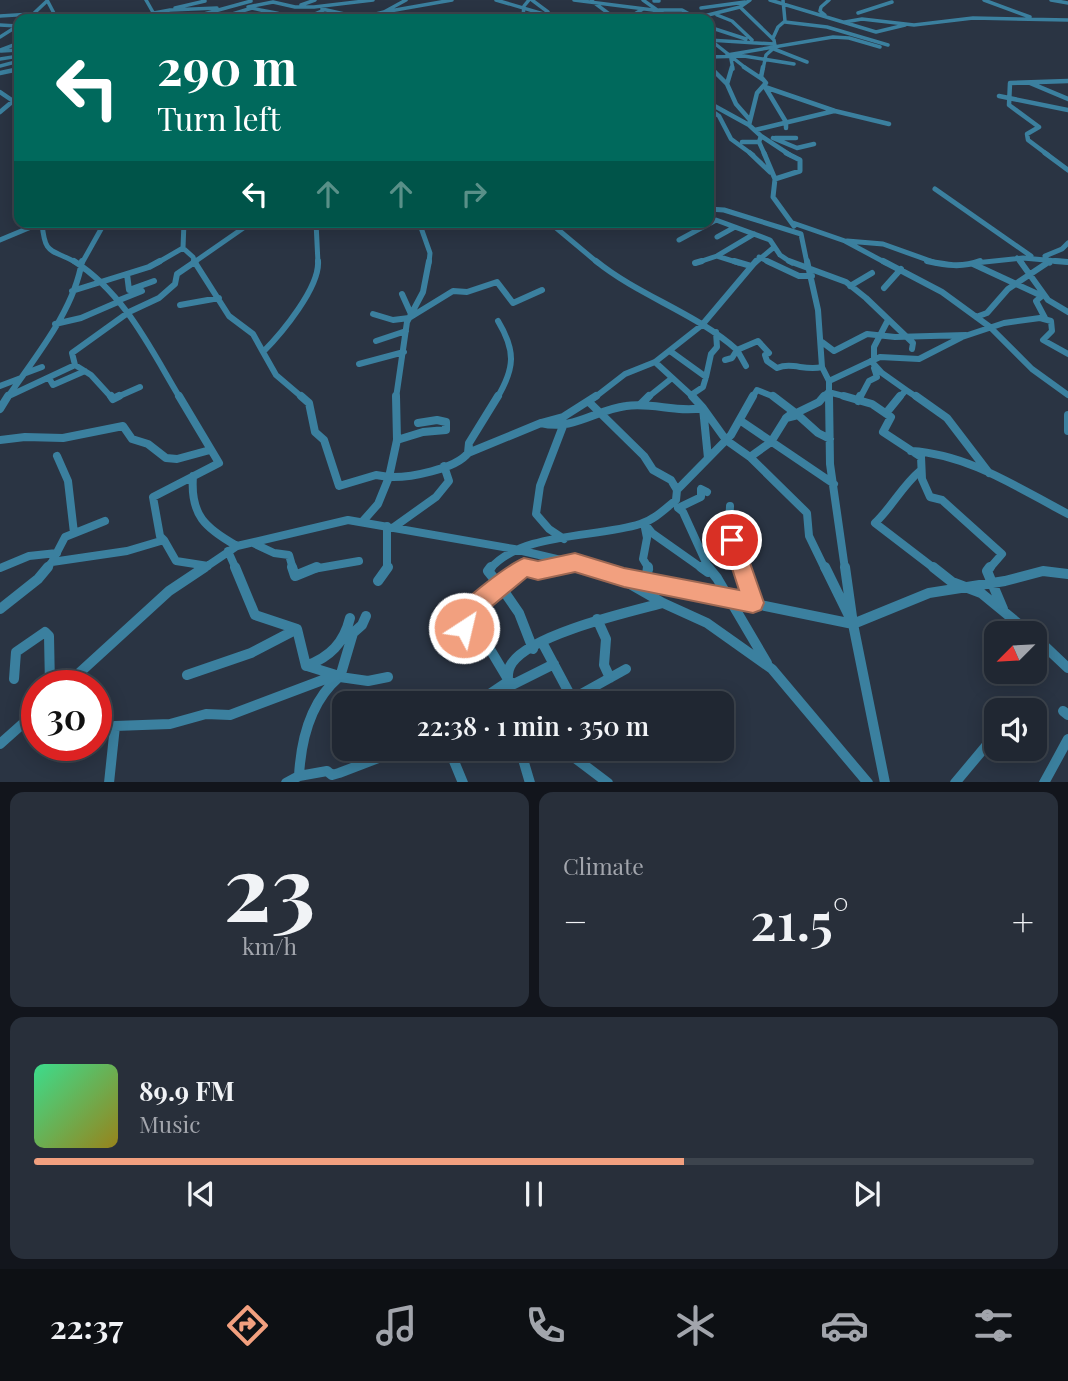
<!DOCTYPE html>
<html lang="en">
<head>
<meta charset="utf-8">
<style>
	body { margin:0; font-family:"Playfair Display",serif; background:#282f3a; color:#f1f3f6; height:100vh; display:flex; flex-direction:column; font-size:26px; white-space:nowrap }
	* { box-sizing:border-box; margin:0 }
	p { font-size:23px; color:#a2a5ac }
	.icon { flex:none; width:38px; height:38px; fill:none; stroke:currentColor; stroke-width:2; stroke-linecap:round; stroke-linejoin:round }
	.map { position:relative; height:782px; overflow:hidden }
	.sheet { display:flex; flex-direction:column; gap:10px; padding:10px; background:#12151c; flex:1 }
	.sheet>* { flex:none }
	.hud { position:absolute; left:14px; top:14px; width:700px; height:214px; border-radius:14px; box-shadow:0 4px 18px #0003,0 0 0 2px #3d444d; background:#00695c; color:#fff; overflow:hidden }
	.needle { width:46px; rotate:246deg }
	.controls { position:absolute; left:984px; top:621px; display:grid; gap:14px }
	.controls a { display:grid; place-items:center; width:63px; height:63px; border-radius:14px; background:#202732; box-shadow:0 4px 18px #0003,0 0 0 2px #3d444d; font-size:35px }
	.speed { position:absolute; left:21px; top:670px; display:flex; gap:14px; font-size:35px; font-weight:700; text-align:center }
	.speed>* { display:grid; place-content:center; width:91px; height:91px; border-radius:50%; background:#202732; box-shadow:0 4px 18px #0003,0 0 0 2px #3d444d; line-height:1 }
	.speed .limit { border:10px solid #d22; background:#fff; color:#111 }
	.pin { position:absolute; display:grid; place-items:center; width:60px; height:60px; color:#fff; margin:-30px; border:4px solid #fff; border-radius:50%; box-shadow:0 2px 7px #0007 }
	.me { position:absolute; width:77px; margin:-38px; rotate:35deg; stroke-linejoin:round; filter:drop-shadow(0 0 5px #0008) }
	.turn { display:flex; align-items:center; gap:24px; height:147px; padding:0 28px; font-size:32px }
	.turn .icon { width:91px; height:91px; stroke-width:2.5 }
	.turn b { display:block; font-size:49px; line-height:60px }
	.lanes { display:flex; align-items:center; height:66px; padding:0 28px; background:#0003; justify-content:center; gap:35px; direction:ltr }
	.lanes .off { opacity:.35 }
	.big { font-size:52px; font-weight:600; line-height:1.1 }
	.sheet .widget { flex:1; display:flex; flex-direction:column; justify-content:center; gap:10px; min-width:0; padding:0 24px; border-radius:14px; background:#282f3a }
	.sheet .dial { align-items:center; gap:0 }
	.dial b { font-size:91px; line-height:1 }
	.song { display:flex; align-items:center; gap:21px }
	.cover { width:84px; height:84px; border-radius:10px; background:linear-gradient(135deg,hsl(150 70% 55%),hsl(50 70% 35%)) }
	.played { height:7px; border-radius:4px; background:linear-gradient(90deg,#f2a07f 65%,#3d444d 65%) }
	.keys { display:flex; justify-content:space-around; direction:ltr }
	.heat { display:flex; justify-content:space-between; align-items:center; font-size:38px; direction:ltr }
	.sheet .tiles { flex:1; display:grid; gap:10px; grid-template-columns:1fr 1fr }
	.widget:last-child { grid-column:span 2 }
	.trip { position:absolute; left:332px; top:691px; width:402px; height:70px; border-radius:14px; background:#202732; box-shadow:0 4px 18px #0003,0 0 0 2px #3d444d; font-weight:600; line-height:70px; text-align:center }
	.menu { display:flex; height:112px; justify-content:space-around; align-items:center; background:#0d1014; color:#a2a5ac }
	.menu .icon { width:49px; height:49px }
	.menu .selected { color:#f2a07f }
	.menu b { font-size:32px; color:#f1f3f6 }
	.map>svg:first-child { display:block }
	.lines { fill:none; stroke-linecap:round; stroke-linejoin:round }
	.minor-far5 { stroke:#3b809f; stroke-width:3.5 }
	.minor-far4 { stroke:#3b809f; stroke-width:4.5 }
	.minor-far3 { stroke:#3b809f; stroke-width:5 }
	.minor-far2 { stroke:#3b809f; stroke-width:6 }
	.minor-far1 { stroke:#3b809f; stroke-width:8 }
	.minor { stroke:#3b809f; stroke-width:10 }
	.route { fill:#f2a07f; stroke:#9d6853; stroke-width:2 }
</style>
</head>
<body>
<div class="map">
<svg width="1068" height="783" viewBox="0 0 1068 783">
	<rect width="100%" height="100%" fill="#2a3443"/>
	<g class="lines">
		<!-- minor-far5 -->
		<path class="minor-far5" d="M47,0L57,19
			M146,0L154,14
			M496,0L557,18
			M532,0L548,12
			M574,0L653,10L678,19
			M643,0L660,12L649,19
			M750,0L740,7L774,40L775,46
			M770,0L876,32L905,25
			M984,0L1030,17
			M1051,0L1068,3
			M592,1L616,19
			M654,1H659
			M301,5L315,0
			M248,7L273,2L295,7H314L373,0
			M249,7C263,12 283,12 294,19
			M175,8L205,1
			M701,8L745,2
			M322,9L358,17
			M659,10H682L691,15L675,18
			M384,12L452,0
			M858,13L892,2
			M717,15L732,21L752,40
			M825,15L820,11L821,7L829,0
			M0,16L32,14
			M30,17L67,19
			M30,17L47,1
			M305,18L324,10
			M122,19L170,10L217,8
			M146,19L204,14L251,1
			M216,19L252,8
			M238,19L263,13
			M262,19L276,18
			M355,19L384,12L406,0
			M518,19L523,16L524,6L529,0
			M626,19L643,9
			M692,19L740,7
			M785,22L827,27L888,45
			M845,22L862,19L914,25L973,18L1068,20
			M0,25L17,26
			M709,27L746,39
			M0,37L19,25
			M773,38L778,27L785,21L783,0
			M709,39L747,69
			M709,40L774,44
			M774,49L807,62
			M0,50L19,43
			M1,51L19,50
			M727,55L833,37L849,38L880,47
			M709,57L744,56L794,64
			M0,59L19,56
			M731,59L733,69
			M0,66L19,61
			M709,66L712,69
			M763,69L766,55L775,47"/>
		<!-- minor-far4 -->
		<path class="minor-far4" d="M710,67L727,84
			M732,67L727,84L736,104L750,120
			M744,67L762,79
			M0,73L19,69
			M1030,83L1068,99
			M765,87L835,111L889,124
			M765,87L786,122V128
			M0,92L19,105
			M999,96L1068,110
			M709,103L749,125L761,136L759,142L765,155
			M709,109L719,116L731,139L753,155
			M0,112L19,96
			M749,125L757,93L766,83L761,77L763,67
			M755,130L834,111
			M761,136L790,155
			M773,138L797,148L814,144
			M775,138H796
			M742,142H759
			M1048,155L1028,140L1027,134L1039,127L1009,105L1010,83L1068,81"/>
		<!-- minor-far3 -->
		<path class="minor-far3" d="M750,153L770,172
			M764,153L775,179L773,197L794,226
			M1045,153L1068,170
			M775,179L800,171V160L786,153
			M935,189L1031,256
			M709,209L724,210L801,234L807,263
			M184,222L183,248L193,257L195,263
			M316,222L318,263
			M419,222L430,253L429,263
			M549,222L598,263
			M42,223C45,257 51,248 77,263
			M793,223L845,241L886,263
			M717,237L735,227
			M0,240L43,222
			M679,240L716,220L770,240L780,255L792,263
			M847,241L883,244L936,263
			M717,256L739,263
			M759,257L771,263
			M1017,258L1022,263
			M82,263L105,222
			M157,263L183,248
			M193,263L252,222
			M696,263L717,256L754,234
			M755,263L773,248
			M975,263L1023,258L1068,262
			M1050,263L1045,256L1062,249L1068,243"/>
		<!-- minor-far2 -->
		<path class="minor-far2" d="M74,261C125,294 150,348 180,398
			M194,261L229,316L253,334L263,352
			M596,261C639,296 696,313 737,350L758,341L769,353L765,355L767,361L777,368C792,362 805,371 822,367
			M734,261L751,266
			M767,261L799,276H812
			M789,261L846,282L866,298L913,343L912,349
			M807,261L818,310L822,367L829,381V398
			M883,261L942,292L990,327L1032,369L1068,395
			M927,261C946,265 961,268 980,261
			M1020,261L1048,300L1068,312
			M1055,261L1068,262
			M695,263L702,261
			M973,264L1042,296L1036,301L1045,318
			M127,274L129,290L154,281
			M850,286L872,273
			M884,288L901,269
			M72,291L149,267L160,261
			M402,294L411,314
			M117,301L142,291
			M180,305L219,298
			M373,314L393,320L409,318L453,291L467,292L497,282L513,303L542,290
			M976,317L987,313L1008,289L1050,261
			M55,324L81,318L118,302
			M376,341L406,331
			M822,342L834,351L867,334L895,337L966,335
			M670,351L706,377L703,387L691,395L694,398
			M874,359V347L888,320
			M725,360L732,358L737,350L746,366
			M871,361L882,373L906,390L899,398
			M655,362L691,395
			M359,364L404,352
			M75,365L72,353L129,312L159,298L175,284L177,274L196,261
			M26,373L42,367
			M706,377L711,354L717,347L716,332
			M49,378L53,385L85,371
			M829,381L880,357L919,359L962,337L1004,323L1040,318L1051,321L1052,331L1043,340L1068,354
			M0,386L21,378
			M906,390L918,398
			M11,395L75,365L91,375L112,398
			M7,398C35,357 74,311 82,261
			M115,398L140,387
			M303,398L276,375L263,352C282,333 320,287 318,261
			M396,398L407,322L423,292L429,261
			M497,398C515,368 516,351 498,321
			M594,398L625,374L655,362L702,325L756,261
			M647,398L672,378
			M752,398L757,390L777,398
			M822,398L828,392L851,398
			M860,398L869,381L877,377L874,368"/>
		<!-- minor-far1 -->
		<path class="minor-far1" d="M111,396L113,399L119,396
			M301,396L309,403L315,432L324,440L339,486L376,475L389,477L397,440L396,396
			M692,396L703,408L708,458
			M773,396L794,412L786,418L798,415L818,433L830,439
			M824,396L819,402L786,418L771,442L750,457L807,513L809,536L825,569
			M829,396L830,464L845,569
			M844,396L872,404L891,417L883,432L921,457L922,479L930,497L942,500L1002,554L989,569
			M916,396L947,418L989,473
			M858,401L860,396
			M589,402L644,456L653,470L671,480L677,490
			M640,405L649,396
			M0,409L8,396
			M887,412L900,396
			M1068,415V431
			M741,421L834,484
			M541,423C573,431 595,410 626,406C652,402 677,413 703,408L726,440L750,457
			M563,426L540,486L536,514L549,529L564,539
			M0,440L25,437L63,438L123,426L132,439L148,444L166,458L177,459L210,450
			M397,440L423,432L446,430V422L437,420L418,423
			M911,451C968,454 1018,488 1068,514
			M468,453L469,443L498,396
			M57,456L68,481L74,533
			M920,471C902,486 892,507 875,523L935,569
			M193,476C190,515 205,528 237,546
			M707,492L701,489V497L678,508L683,512L709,569
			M730,506L729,528L741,569
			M363,521L378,504L389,477C409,478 456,469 468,453L541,423L563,417L596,396
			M387,526V569
			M394,527L436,497L449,481L444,466
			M164,540L160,536L153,497L219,463L179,396
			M253,543L274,553L289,555L293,569
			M228,551L236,569
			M52,562L65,537L105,521
			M0,568L29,556L57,553
			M46,569L52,562L127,551L164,540L176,561L208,566
			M203,569L237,546L348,520L514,549L599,569
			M313,569L359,561
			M490,569C521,532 596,538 640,524C654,520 665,509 676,500L677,490L731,435L753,396
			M522,569H533
			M544,569L573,563
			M649,569L643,559L647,538L644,523L652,533L703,569"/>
		<!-- minor -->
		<path class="minor" d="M235,567L255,615L297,629L306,666C330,657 344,643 350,618
			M292,567L295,576L317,567
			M524,567L501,587L519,613L533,649
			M524,567L538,570L553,567
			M593,567L624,577L853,624L825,567
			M701,567L708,572
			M708,567L717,578L767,663
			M740,567L753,603
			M845,567L853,624L885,783
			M933,567L952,582L981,593L1031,634
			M990,567L987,571L1003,609
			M621,579L663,603L707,623L772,669L868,783
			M378,581L388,567
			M646,582L648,567
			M0,609L38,579L48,567
			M366,616L362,625L353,633L340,677L368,681L388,677
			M597,619L606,639L604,665L610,678
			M853,624L929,593L1005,581L1043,571L1068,574
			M1034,636L1068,668
			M543,644L575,704
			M307,666L336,675
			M187,675L251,653L297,629
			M14,679L16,652L45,632L49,636L50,686
			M509,681L514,684L554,664
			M65,686L169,591L205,567
			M572,699L626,669
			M475,704L509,681L478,629L467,632L463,619L501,587L488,571L491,567
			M517,704C509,694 504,674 512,663C532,634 629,612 663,603
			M1063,711L1068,715
			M0,744L37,711
			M449,749L463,783
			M520,749L530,783
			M563,749L608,783
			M299,776C301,739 310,702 339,677
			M109,783L115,726L170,724L206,714L230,715L336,675
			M286,783L299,776L327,771L332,775L339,773L402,749
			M955,783L996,734
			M1044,783L1068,739"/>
	</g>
	<!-- route -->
	<path class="route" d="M732,531L739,534L742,540L764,603L761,610L753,613L624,587L575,572L538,580L527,577L479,617L474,623L471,636L464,639L456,636C453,629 450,622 454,614C461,600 509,564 524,558L538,561L575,553L624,568L739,590L723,540L725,534Z"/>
</svg>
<div class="controls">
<a><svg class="needle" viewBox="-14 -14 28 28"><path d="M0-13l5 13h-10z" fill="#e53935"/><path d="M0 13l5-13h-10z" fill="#a2a5ac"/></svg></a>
<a><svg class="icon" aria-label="sound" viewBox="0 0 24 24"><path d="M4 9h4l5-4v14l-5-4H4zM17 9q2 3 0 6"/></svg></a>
</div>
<div class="speed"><div class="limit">30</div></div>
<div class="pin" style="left:732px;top:540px;background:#d93025"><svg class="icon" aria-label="arrive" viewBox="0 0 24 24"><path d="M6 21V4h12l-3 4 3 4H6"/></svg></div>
<svg class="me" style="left:464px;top:628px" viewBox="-20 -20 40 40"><circle r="17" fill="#f2a07f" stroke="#fff" stroke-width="3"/><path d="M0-11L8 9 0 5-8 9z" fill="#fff"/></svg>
<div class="trip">22:38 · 1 min · 350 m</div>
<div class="hud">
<div class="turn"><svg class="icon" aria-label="left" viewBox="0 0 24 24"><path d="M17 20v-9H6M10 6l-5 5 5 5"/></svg><div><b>290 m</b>Turn left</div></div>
<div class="lanes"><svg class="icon" aria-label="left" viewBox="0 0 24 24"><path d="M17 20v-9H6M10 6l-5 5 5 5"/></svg><svg class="icon off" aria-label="ahead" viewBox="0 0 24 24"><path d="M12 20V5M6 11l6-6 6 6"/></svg><svg class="icon off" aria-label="ahead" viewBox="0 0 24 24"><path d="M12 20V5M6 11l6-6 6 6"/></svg><svg class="icon off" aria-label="right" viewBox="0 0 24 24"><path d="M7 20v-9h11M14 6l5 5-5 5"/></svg></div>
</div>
</div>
<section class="sheet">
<div class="tiles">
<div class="widget dial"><b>23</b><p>km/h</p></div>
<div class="widget"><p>Climate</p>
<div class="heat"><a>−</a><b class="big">21.5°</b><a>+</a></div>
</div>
<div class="widget">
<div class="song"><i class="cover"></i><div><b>89.9 FM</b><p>Music</p></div></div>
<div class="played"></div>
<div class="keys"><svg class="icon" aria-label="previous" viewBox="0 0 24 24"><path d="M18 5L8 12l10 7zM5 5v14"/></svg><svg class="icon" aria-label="pause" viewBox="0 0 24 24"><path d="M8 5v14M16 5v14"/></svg><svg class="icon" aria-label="next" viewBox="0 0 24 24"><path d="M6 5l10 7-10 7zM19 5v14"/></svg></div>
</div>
</div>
</section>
<nav class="menu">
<b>22:37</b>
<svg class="icon selected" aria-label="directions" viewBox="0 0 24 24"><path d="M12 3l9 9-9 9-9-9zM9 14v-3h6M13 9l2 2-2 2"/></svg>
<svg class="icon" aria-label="music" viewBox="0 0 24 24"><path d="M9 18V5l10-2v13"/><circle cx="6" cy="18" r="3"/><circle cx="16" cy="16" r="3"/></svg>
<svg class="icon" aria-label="phone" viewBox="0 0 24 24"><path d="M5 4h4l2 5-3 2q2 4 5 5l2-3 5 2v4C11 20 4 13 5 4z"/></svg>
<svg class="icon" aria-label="climate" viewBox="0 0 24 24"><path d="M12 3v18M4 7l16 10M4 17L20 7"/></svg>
<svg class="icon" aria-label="car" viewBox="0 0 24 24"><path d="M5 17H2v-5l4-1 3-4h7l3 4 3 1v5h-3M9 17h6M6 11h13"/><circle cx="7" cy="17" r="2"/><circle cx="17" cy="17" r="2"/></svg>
<svg class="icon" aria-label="filters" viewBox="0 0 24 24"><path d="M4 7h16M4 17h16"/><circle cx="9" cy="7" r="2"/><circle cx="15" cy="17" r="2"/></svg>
</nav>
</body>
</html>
